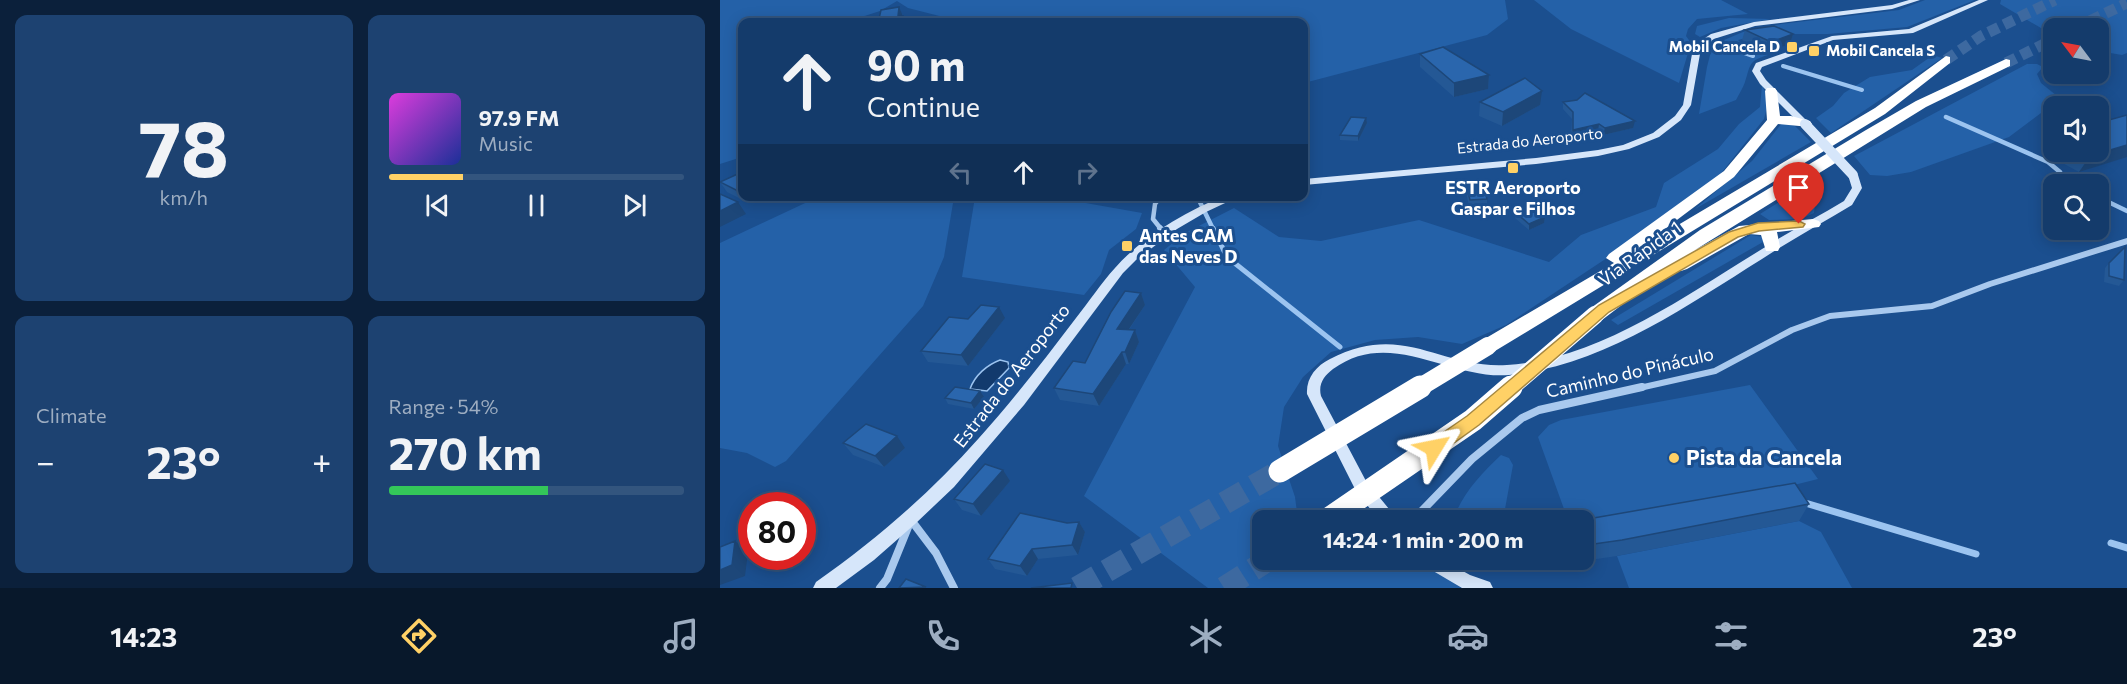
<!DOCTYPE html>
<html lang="en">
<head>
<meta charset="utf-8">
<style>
	body { margin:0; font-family:Commissioner,sans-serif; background:#1d4271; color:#f1f3f6; height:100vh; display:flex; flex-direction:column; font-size:22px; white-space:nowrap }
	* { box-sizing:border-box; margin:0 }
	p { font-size:20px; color:#9dadc1 }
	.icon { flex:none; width:33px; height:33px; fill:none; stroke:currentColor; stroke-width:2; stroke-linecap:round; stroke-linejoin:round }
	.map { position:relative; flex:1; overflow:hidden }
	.panel { display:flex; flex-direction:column; gap:15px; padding:15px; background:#0b203b; width:720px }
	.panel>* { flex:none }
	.hud { position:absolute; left:18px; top:18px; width:570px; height:183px; border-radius:12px; box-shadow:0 3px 15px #0003,0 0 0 2px #33557e; background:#143b6b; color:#f1f3f6; overflow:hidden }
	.needle { width:39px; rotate:302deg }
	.controls { position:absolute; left:1323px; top:18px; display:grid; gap:12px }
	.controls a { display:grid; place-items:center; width:66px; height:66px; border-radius:12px; background:#143b6b; box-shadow:0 3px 15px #0003,0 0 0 2px #33557e; font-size:30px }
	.speed { position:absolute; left:18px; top:492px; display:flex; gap:12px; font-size:30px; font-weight:700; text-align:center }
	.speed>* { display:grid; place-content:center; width:78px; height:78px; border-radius:50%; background:#143b6b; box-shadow:0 3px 15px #0003,0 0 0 2px #33557e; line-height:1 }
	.speed .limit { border:9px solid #d22; background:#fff; color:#111 }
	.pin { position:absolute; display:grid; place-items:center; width:51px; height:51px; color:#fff; margin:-62px -26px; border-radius:50% 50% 50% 0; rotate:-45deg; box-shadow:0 0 6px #0007 }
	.pin .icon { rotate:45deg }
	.me { position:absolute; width:66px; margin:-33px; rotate:55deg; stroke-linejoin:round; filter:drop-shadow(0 0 4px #0008) }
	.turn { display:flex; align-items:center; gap:21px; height:126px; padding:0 30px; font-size:27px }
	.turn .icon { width:78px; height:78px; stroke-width:2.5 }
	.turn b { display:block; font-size:42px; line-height:51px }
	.lanes { display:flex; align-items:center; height:57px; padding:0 30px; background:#0003; justify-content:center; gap:30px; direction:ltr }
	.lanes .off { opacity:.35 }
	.big { font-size:45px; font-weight:700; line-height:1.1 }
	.panel .widget { flex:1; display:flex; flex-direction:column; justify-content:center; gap:9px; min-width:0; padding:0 21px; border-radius:12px; background:#1d4271 }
	.panel .dial { align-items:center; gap:0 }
	.dial b { font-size:78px; line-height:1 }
	.song { display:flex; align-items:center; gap:18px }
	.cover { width:72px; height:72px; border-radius:9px; background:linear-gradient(135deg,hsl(300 70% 55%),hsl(230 70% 35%)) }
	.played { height:6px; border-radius:3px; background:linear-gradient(90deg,#ffd166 25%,#33557e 25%) }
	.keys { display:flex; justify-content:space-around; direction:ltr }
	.heat { display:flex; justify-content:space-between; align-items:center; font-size:33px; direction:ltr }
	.charge { height:9px; border-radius:4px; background:linear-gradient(90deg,#34c759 54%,#33557e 0) }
	.panel .tiles { flex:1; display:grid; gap:15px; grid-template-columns:repeat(2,1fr) }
	.trip { position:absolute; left:532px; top:510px; width:342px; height:60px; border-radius:12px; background:#143b6b; box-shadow:0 3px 15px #0003,0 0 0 2px #33557e; font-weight:700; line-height:60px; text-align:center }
	.tab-bar { display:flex; height:96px; justify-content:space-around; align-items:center; background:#08182b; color:#9dadc1 }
	.tab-bar .icon { width:42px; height:42px }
	.tab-bar .active { color:#ffd166 }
	.tab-bar b { font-size:27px; color:#f1f3f6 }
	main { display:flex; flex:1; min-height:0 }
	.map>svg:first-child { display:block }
	.green { fill:#2461a8 }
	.water { fill:#123a6d; stroke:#9cc4f0; stroke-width:1.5 }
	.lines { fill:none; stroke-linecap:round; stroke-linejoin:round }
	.stream-far3 { stroke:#9cc4f0; stroke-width:4 }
	.stream-far2 { stroke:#9cc4f0; stroke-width:4.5 }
	.stream-far1 { stroke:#9cc4f0; stroke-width:5 }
	.stream { stroke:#9cc4f0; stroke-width:7 }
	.highway-tunnel-far1 { stroke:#3d69a0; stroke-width:11; stroke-dasharray:11 6; stroke-linecap:butt }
	.highway-tunnel { stroke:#3d69a0; stroke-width:23; stroke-dasharray:23 11; stroke-linecap:butt }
	.street-far2 { stroke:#a9c9ee; stroke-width:4.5 }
	.street-far1 { stroke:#a9c9ee; stroke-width:6 }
	.street { stroke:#a9c9ee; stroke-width:8 }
	.secondary { fill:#d6e6fa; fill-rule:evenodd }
	.highway { fill:#fff; fill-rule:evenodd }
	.secondary-bridge { stroke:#d6e6fa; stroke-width:10 }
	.highway-bridge-far1 { stroke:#fff; stroke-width:18 }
	.highway-bridge { stroke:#fff; stroke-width:23 }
	.wall { fill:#245895 }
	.shaded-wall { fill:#1d4779 }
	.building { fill:#2a66ad; stroke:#1d4779; stroke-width:1.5 }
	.route { fill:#ffd166; stroke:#a68842; stroke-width:1.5 }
	.poi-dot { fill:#ffd166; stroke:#1b4f8f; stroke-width:2 }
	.labels { text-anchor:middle; stroke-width:6; stroke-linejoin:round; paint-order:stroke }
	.far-poi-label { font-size:15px; font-weight:bold; fill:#fff; stroke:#1b4f8f; text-anchor:end }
	.far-street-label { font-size:15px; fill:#fff; stroke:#1b4f8f }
	.poi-label { font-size:18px; font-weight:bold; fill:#fff; stroke:#1b4f8f }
	.street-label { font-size:18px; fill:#fff; stroke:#1b4f8f }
	.near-poi-label { font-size:21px; font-weight:bold; fill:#fff; stroke:#1b4f8f; text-anchor:start }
</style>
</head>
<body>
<main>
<section class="panel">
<div class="tiles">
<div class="widget dial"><b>78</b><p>km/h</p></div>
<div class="widget">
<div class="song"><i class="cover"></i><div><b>97.9 FM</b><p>Music</p></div></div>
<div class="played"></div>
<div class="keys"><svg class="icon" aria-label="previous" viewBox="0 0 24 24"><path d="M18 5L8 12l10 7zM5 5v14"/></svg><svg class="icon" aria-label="pause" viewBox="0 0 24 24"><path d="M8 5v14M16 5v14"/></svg><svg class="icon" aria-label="next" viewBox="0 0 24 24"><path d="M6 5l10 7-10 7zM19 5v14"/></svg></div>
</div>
<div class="widget"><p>Climate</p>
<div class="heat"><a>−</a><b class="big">23°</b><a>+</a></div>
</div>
<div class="widget"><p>Range · 54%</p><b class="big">270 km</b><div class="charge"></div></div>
</div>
</section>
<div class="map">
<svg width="1407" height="588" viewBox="0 0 1407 588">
	<rect width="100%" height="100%" fill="#1b4f8f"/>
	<!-- green -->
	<path class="green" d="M0,0H785L788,19L767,35L584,83V22H243L188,8L177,1L160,11L126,22H22V157L0,164Z
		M814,0H1001L1028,14L977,19L968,29L966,36L971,43L959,83L851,29Z
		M1205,0H1255L1187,27L1108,34H1044L1018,40L1025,47L1048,55C1028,61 1031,64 1025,82C1023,88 1019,94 1016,100L979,114L987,67L991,51L997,43L1023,32L1061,24L1179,10Z
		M1281,0H1407V53L1402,55L1379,51L1378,28H1334L1333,35L1280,4Z
		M1009,18L1051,19L1001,28L980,37L975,34L977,26Z
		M1213,55L1222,58L1111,133L1096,118L1113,106L1124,93L1150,77L1192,70Z
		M1307,64H1317L1323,67L1317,74L1321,83L1337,96L1321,113L1289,137L1191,172L1167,176L1150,175L1134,156Z
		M1042,85L1049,100L1044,119L999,176L902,248L786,325L742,344L698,337L655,340L611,352L583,377L564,407L558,446L575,497L578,520H543V560H700L741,588H488L364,496L475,287L444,250L465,233L514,208L559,237L601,241L699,220L829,262L861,235L936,207L944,183L998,149L1019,124L1040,107Z
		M1062,123L1075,126L1091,142L975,209L1032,161Z
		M1088,184L1095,204L1094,213L1081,219L1049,220L1040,214Z
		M98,197H234L224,257L203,306L66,461L55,467L27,453L0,448V243Z
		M255,197H344L343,199L422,213L416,229L389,250L381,274L364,295L242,277Z
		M1031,235L1043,237V242L898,325L891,320Z
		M1030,385L1098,479L885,532L864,520H848L818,437L829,425L841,420Z
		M781,455L789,458L793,465L783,520H733C742,494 761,474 781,455Z
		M1079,521L1101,532L1132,588H909L897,556Z"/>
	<!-- water -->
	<path class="water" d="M280,360L288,362L289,368L267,391L250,389C255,375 267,365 280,360Z"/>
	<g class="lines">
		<!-- stream-far3 -->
		<path class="stream-far3" d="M1016,50L1033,56
			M1063,66L1142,90"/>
		<!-- stream-far2 -->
		<path class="stream-far2" d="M1226,117L1328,162L1340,172
			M477,196L493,229
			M1378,197L1407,211"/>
		<!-- stream-far1 -->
		<path class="stream-far1" d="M493,228L507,257L620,347"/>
		<!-- stream -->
		<path class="stream" d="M1082,502L1256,554
			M1391,543L1407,548"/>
		<!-- highway-tunnel-far1 -->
		<path class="highway-tunnel-far1" d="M1355,28L1407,3
			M1226,60L1261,36L1335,0
			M1286,63L1334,39"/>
		<!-- highway-tunnel -->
		<path class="highway-tunnel" d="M357,588L560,471
			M504,588L548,560"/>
		<!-- street-far2 -->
		<path class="street-far2" d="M441,196L435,204L433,219L441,229"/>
		<!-- street-far1 -->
		<path class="street-far1" d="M440,228L443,231
			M915,389L995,371L1072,330L1110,316L1212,306L1270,284L1407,241"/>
		<!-- street -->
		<path class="street" d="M693,520L752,459L802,418L819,410L922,387
			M160,588L167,579L191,520L216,553L234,588"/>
		<!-- secondary -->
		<path class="secondary" d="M1189,0H1200L1172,9L1035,26L997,38L988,44L980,54L971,105L961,120L939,137L909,149L878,156L816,164L584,185V179L816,158L878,150L903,145L933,133L955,116L963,105L972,54L982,40L991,34L1034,22L1172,5Z
			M1259,0H1268L1193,33L1113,40L1042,67L1040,71L1046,80L1088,122V126H1082L1040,84L1032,71L1036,63L1112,36L1189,29Z
			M1133,172L1138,175L1142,188L1132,205C1102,223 1071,240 1042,259C965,307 882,366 789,375C729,380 671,327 613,369C604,376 598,384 601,396L646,481L674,515L676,520H659L636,491L587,394C586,378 596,366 610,359C684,321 719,369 787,365C875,360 961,299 1034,254C1063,235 1094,219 1124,201L1132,188L1128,175Z
			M504,196H520L486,212L457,229L416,260L403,273L304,405L234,487L195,524L154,560L116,588H93L96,582C156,540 210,493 259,438C293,400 325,359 356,318C369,302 381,283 395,268C423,236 465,212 504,196Z
			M701,560H723L750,575L770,582L773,588H742L703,565Z"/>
		<!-- highway -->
		<path class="highway" d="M1226,56L1230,57V63L1165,114L775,351L768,353L761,351L758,346L761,341L894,263L886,258L889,254L1004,171L1047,120L1045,91L1047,88H1055L1057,91L1060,116H1071L1090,121L1092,124L1090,127L1058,124L1014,177L921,247L1155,108Z
			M1286,59L1290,60V66L1206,107L975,250L1019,226L1093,219L1099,221L1101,224L1099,227L1057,232L1060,247L1058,251H1046L1041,235L1029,234L967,269L961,271L953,266L882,320L875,321L868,320L866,315L868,310L980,230L1146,130L1196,101Z"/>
		<!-- secondary-bridge -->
		<path class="secondary-bridge" d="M1085,124L1133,175"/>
		<!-- highway-bridge-far1 -->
		<path class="highway-bridge-far1" d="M697,389L768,346
			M789,389L875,315"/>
		<!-- highway-bridge -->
		<path class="highway-bridge" d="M560,471L700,387
			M607,520L753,420L791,387"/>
	</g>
	<!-- wall -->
	<path class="wall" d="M1025,30L1073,34L1070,44L1048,52L1022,40Z
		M700,54L769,75L768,89L734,97L700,67Z
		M760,102L820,105L782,126L759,116Z
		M843,102L913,128L883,135L878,131L851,137L852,119L843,109Z
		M647,123L638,141L620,140V135Z
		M1334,136V152H1378L1359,172L1322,152L1332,137Z
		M22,172V196H43L29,203L7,192L0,182Z
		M746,183L767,199V205L749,206L745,188Z
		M358,196H377L372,200Z
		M795,212L825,217L824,223L809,230L795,218Z
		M1389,263L1404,280L1399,286L1384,282L1385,268Z
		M421,293L425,305L409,330H415L419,342L409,364H406L379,406L340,400L334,388L365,363Z
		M285,318L248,366L208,362L201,351Z
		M264,397L254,409L228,404L225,398Z
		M123,443L185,448L164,467L133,455Z
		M290,481L261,516L242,510L234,499Z
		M1089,504L1079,521L897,556L863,561L862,560H864V520Z
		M359,522L365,532L358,555L318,559L307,576L275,569L268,559L347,523Z"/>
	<!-- shaded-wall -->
	<path class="shaded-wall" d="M179,7L182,14L181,22L178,16Z
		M1073,34L1070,44L1048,52L1051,42Z
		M769,75L768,89L734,97V83Z
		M822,91L820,105L782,126L783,112Z
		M646,118L647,123L638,141V136Z
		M915,121L913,128L883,135L885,128Z
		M879,124L878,131L851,137L853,130Z
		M1407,145V157L1359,172L1370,156Z
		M24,196H43L29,203Z
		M371,196H377L372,200Z
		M18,202L26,214L0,227V211Z
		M825,217L824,223L809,230V224Z
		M421,293L425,305L401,341L397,329Z
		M279,307L285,318L248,366L241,355Z
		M415,330L419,342L409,364L405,352Z
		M402,352L406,364L379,406L373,394Z
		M260,391L264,397L254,409L251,403Z
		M177,436L185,448L164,467L155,456Z
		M283,470L290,481L261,516L253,504Z
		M359,522L365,532L358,555L352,545Z
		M15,541L28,552L25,576L0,585V570Z
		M312,549L318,559L307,576L300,566Z"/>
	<!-- building -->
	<path class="building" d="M179,7L178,16H183L182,22H159L155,20L159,19L161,10Z
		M1054,26L1073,34L1051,42L1025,30Z
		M723,47L769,75L734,83L700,54Z
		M805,78L822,91L783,112L760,102Z
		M865,93L915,121L885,128L879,124L853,130V112L843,102L857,100Z
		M1407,115V145L1370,156L1361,152H1378V123Z
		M631,117L646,118L638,136L620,135Z
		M22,172V193L0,182Z
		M763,182L767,199L750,200L746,183Z
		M0,194L18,202L0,211Z
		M811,206L825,217L809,224L795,212Z
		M1405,247L1404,280L1389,276V263Z
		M405,291L421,293L397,329L415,330L405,352H402L373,394L334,388L353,361L365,363L391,312Z
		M261,305L279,307L241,355L201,351L229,317L248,319Z
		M235,387L260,391L251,403L225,398Z
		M146,424L177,436L155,456L123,443Z
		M265,464L283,470L253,504L234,499Z
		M1075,483L1089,504L902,540L867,545L864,537V520H862Z
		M300,513L347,523L359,522L352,545L312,549L300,566L268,559Z
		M15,541L12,565L0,570V547Z
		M186,579L206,587L179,588Z
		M352,583L351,588H311Z"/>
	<!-- route -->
	<path class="route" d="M1079,221L1085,224L1083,227L1039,231L1018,237L889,312L759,425L720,453L714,455L708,453L706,448L708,443L747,416L879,305L1009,232L1038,223Z"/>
	<!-- markers -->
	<g class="poi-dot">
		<rect x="1066" y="41" width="12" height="12" rx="3"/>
		<rect x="1088" y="45" width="12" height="12" rx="3"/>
		<rect x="787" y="162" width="12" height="12" rx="3"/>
		<rect x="401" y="240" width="12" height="12" rx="3"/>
		<circle cx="954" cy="458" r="6"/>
	</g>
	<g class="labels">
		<!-- far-poi labels -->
		<g class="far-poi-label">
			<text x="1060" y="52">Mobil Cancela D</text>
			<text x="1106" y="56" text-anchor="start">Mobil Cancela S</text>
		</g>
		<!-- far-street labels -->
		<g class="far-street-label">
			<text transform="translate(810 141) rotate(-6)" y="5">Estrada do Aeroporto</text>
		</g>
		<!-- poi labels -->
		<g class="poi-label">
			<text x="793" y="194">ESTR Aeroporto<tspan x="793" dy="21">Gaspar e Filhos</tspan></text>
			<text x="419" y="242" text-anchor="start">Antes CAM<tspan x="419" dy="21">das Neves D</tspan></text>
		</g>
		<!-- street labels -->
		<g class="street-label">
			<text transform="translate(920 254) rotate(-36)" y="6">Via Rápida 1</text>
			<text transform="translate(910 373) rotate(-13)" y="6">Caminho do Pináculo</text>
			<text transform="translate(292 376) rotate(-52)" y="6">Estrada do Aeroporto</text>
		</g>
		<!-- near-poi labels -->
		<g class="near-poi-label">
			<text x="966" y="465">Pista da Cancela</text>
		</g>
	</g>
</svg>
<div class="controls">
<a><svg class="needle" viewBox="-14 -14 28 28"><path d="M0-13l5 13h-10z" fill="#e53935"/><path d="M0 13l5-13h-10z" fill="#9dadc1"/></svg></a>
<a><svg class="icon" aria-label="sound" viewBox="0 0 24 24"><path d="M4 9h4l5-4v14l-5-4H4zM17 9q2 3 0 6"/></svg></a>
<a><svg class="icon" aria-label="search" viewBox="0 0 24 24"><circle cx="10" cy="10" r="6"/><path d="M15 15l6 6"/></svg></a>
</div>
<div class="speed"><div class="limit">80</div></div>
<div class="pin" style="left:1079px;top:224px;background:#d93025"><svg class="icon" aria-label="arrive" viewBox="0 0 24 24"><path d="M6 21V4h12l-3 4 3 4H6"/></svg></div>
<svg class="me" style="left:714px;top:448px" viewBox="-20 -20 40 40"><path d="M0-17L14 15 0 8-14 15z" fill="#ffd166" stroke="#fff" stroke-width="4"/></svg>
<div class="trip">14:24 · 1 min · 200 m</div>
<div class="hud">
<div class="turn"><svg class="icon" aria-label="ahead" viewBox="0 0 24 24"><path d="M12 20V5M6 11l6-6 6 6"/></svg><div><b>90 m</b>Continue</div></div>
<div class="lanes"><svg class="icon off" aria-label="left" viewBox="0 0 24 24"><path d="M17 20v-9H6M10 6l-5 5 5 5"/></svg><svg class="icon" aria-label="ahead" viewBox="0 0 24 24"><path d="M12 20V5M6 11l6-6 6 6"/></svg><svg class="icon off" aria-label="right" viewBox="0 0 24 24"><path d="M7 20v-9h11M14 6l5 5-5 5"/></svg></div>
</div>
</div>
</main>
<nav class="tab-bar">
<b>14:23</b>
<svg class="icon active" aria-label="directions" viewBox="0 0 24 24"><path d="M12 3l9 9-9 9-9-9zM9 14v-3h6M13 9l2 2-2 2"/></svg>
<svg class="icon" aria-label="music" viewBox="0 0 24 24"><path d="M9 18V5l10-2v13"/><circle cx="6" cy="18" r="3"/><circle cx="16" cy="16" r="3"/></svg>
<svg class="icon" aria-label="phone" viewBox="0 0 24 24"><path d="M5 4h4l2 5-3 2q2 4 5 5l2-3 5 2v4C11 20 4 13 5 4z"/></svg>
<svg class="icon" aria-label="climate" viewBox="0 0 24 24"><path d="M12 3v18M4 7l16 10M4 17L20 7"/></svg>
<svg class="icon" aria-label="car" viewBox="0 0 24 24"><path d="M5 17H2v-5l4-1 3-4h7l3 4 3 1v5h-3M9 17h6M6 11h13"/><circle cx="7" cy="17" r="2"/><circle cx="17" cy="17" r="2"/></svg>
<svg class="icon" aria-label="filters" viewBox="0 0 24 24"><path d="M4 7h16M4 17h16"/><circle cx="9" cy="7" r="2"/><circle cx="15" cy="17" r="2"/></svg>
<b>23°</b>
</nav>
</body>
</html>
